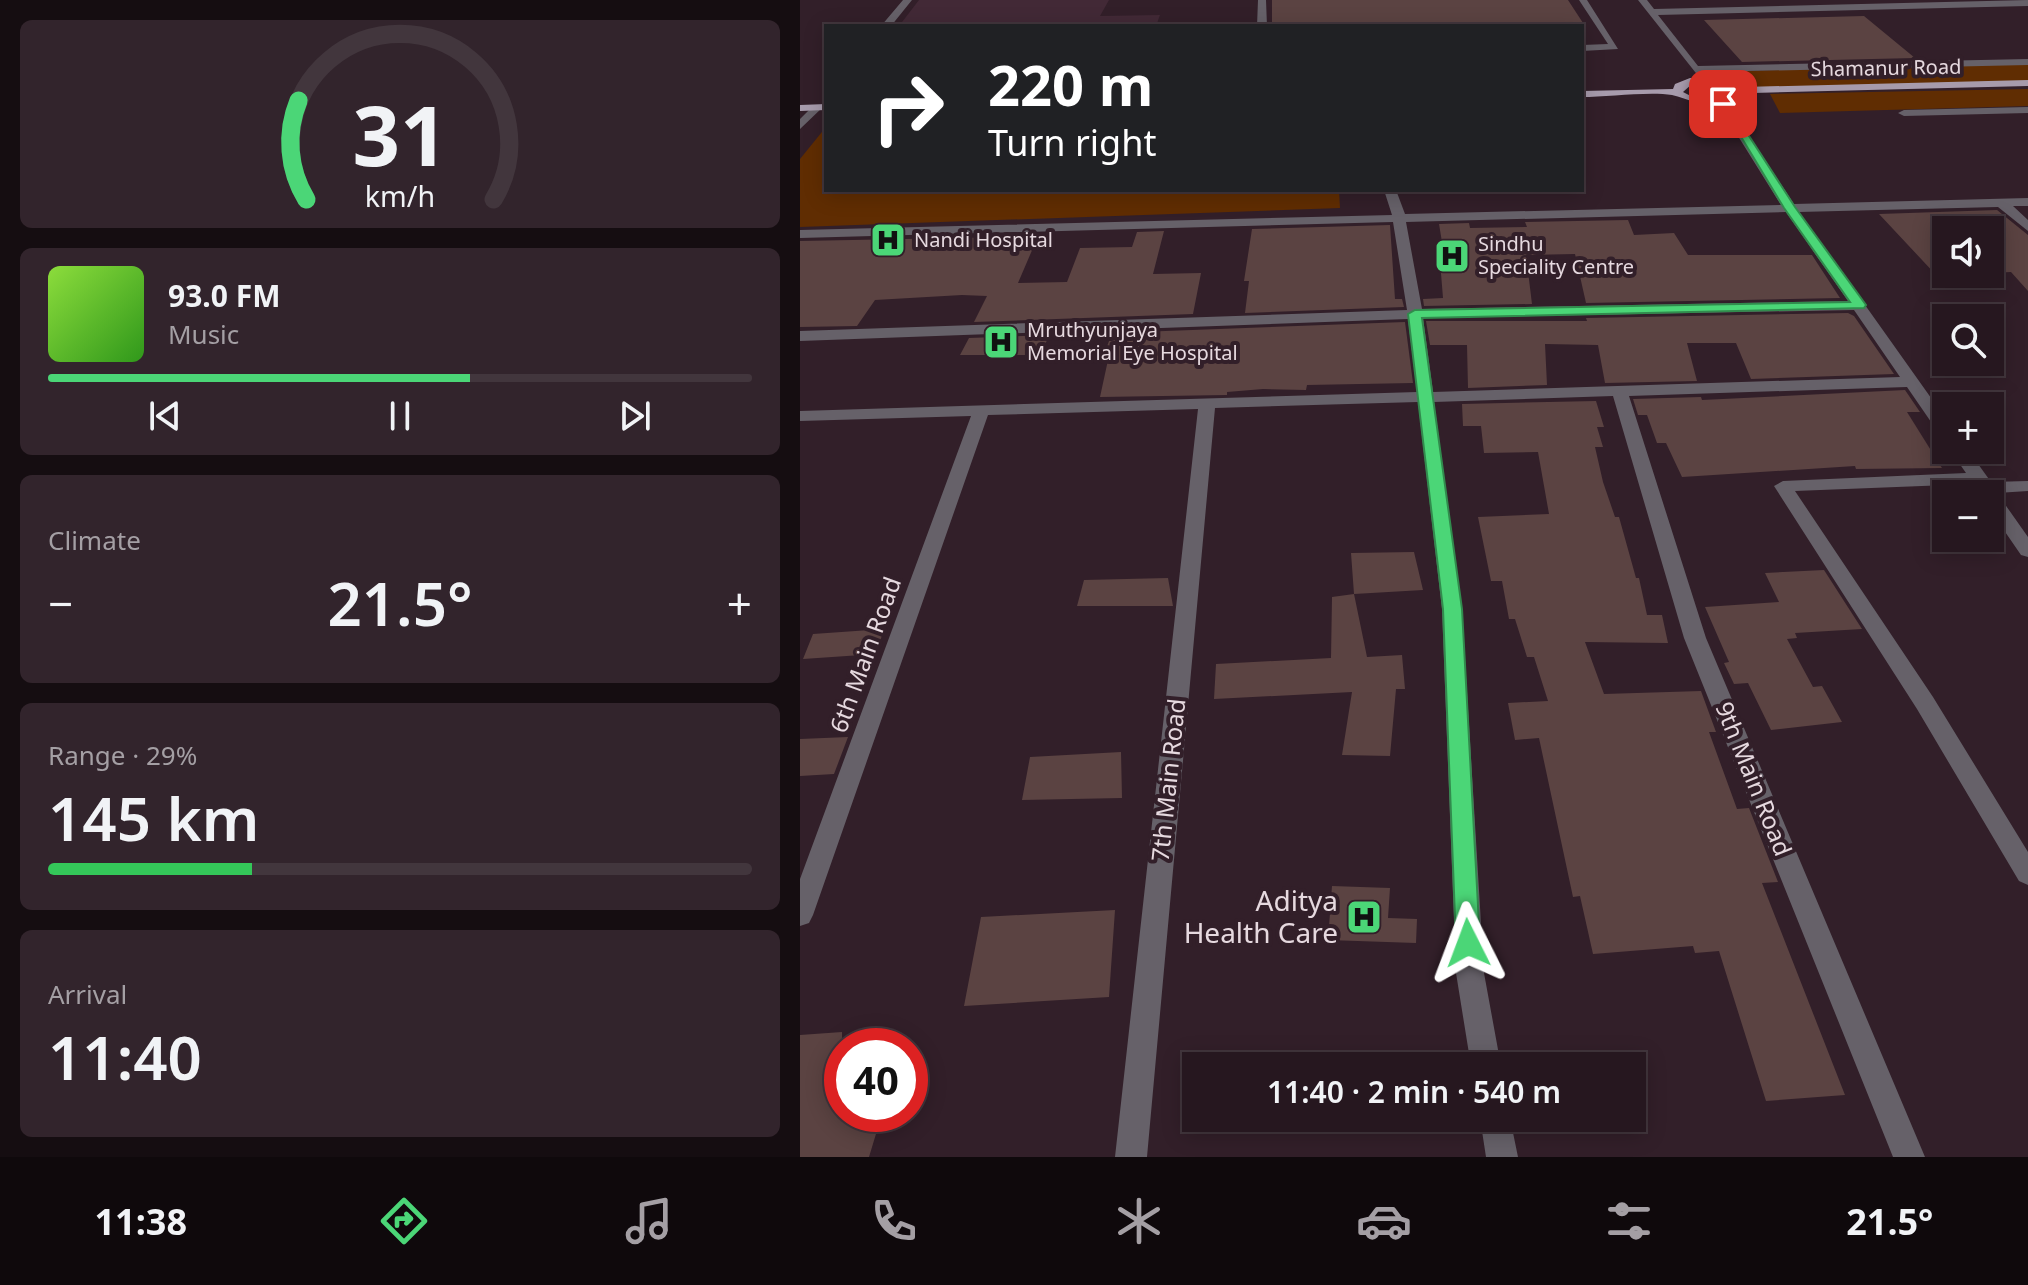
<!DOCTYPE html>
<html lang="en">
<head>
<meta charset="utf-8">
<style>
	body { margin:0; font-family:"Noto Sans",sans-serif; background:#32242c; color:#f1f3f6; height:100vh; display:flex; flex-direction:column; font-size:30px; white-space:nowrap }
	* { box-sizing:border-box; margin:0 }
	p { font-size:26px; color:#a49fa4 }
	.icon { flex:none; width:44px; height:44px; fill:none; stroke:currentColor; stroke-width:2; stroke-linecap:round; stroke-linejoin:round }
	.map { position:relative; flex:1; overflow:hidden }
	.details { display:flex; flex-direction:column; gap:20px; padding:20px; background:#150d11; width:800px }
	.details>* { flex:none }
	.top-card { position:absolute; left:24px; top:24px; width:760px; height:168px; border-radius:0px; box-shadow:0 4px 20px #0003,0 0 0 2px #42363d; background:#202124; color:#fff; overflow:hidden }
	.tools { position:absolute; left:1132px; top:216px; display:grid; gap:16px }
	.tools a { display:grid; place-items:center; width:72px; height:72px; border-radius:0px; background:#26171f; box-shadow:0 4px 20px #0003,0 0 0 2px #42363d; font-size:40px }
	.speed { position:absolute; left:24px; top:1028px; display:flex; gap:16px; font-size:40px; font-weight:700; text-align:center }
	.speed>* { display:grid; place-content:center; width:104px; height:104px; border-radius:50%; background:#26171f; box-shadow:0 4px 20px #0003,0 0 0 2px #42363d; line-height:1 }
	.speed .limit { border:12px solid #d22; background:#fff; color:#111 }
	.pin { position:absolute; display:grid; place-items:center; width:68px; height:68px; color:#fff; margin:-34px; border-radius:16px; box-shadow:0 4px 12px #0006 }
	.me { position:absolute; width:88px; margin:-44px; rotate:357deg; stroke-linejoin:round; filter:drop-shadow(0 0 6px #0008) }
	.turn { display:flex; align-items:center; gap:28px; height:168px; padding:0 32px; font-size:36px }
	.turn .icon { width:104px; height:104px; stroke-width:2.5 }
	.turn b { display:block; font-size:56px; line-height:68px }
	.big { font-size:60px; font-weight:600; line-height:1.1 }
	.details .widget { flex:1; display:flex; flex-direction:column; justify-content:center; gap:12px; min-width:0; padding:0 28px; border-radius:12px; background:#32242c }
	.details .dial { align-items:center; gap:0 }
	.dial svg { height:208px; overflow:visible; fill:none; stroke:#42363d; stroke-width:7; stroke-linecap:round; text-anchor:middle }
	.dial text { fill:#f1f3f6; stroke:none }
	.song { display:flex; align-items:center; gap:24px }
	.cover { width:96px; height:96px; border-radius:12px; background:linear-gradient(135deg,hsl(90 70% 55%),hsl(110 70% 35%)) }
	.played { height:8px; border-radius:4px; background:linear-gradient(90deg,#4bd677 60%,#42363d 60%) }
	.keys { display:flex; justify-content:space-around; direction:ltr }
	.heat { display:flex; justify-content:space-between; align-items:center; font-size:44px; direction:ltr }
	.charge { height:12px; border-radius:6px; background:linear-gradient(90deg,#34c759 29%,#42363d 0) }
	.trip { position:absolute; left:382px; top:1052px; width:464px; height:80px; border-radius:0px; background:#26171f; box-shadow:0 4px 20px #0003,0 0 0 2px #42363d; font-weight:600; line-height:80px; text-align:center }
	.menu { display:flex; height:128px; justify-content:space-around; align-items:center; background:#0f090c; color:#a49fa4 }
	.menu .icon { width:56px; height:56px }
	.menu .active { color:#4bd677 }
	.menu b { font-size:36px; color:#f1f3f6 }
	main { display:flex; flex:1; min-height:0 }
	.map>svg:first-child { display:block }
	.built { fill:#422936 }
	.green { fill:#602d02 }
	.building { fill:#5b4342 }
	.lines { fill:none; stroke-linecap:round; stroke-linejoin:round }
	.minor { fill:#666169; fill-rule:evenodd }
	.major { fill:#a79bac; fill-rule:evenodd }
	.route { fill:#4bd677; stroke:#318b4d; stroke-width:2 }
	.labels { text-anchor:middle; stroke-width:8; stroke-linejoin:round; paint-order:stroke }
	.far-street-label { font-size:20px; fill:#e6d9df; stroke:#321f29 }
	.far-poi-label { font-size:20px; fill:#e6d9df; stroke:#321f29; text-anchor:start }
	.street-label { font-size:24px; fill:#e6d9df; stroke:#321f29 }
	.near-poi-label { font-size:28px; fill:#e6d9df; stroke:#321f29; text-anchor:end }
</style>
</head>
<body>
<main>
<section class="details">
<div class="widget dial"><svg viewBox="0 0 100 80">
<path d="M14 69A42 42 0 1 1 86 69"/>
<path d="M14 69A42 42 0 0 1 11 31" stroke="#4bd677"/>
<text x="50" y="56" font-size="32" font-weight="700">31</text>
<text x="50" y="72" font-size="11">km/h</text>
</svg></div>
<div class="widget">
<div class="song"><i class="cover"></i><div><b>93.0 FM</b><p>Music</p></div></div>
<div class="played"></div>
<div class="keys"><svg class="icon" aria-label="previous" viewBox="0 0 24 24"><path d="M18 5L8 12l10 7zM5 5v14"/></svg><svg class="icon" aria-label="pause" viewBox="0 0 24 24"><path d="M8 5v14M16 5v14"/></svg><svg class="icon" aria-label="next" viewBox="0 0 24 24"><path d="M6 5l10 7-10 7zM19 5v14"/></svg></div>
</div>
<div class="widget"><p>Climate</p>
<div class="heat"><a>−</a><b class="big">21.5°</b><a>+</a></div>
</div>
<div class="widget"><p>Range · 29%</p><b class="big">145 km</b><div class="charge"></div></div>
<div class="widget"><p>Arrival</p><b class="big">11:40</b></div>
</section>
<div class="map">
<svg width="1228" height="1157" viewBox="0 0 1228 1157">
	<rect width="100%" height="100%" fill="#321f29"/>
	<!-- built -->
	<path class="built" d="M119,0H309L300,16L360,15L356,26H99Z"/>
	<!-- green -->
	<path class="green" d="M1228,64V83L952,88L937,71Z
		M1228,89V106L980,113L970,94Z
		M26,127V190H539L540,208L0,227V159Z"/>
	<!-- building -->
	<path class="building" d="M472,0H768L785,26H472Z
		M1064,16L1115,58L942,62L904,20Z
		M1197,210L1228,235V291L1211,272L1190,273V230H1146V274H1170L1137,276L1079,214Z
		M828,220L834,235L874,233L888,255H1012L1040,298L786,303L775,254L726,255L732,304L624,306L623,299L643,298L640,261L645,260L639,224L669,223L670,228L727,227L725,222Z
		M590,225L595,299H602L604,307L445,313L449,281H444L452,229Z
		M364,231L353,274L401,273L393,314L174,322L187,296L162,295L75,300L57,326L0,327V241L208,237L200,249L233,248L218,283L267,282L280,248L332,247L337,232Z
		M1048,313L1054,316L1094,374L951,379L936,343H887L897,381L805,383L798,345L745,344L747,385L668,388L667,345H630L626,321H787L786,318Z
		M605,322L613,383L507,385L506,390L463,389L427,392V395L300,397L308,360H302L312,333Z
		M249,335L241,355H160L169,338Z
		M1105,390L1120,412H1107L1142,468L1056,469L1055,466L882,477L866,443H857L847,415H838L833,399L901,397L902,400Z
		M796,401L804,427H797L803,447H795L803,482L815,517H819L836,578H839L847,615H862L868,643L785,642L804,694L901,691L916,732H909L937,809L949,808L978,882L962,883L1045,1095L966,1101L919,951L895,953L893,946L793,954L780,896L773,897L739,738L715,740L708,703L748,701L734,657H727L715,619H709L702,581H691L678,517L749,514L738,452L684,453L681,426H663L662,404Z
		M614,552L623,590L554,594L551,553Z
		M1024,570L1062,629L995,633L997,638L987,639L1013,687L1022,686L1042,722L971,730L948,683L934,684L924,663L929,662L905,607L979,602L965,573Z
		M368,578L373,606H277L284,580Z
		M554,594L567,657L602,655L605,689H596L590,756L542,755L552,692L414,699L416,664L531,658L532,597Z
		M84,629L76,654L3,659L13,634Z
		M48,737L34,774L0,776V739Z
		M321,752L322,798L222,800L230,757Z
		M532,886L590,888L588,918L617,919L616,943L528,940Z
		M315,910L309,997L164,1006L181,917Z
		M42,1032V1114H82L69,1157H0V1035Z"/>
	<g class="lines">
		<!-- minor -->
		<path class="minor" d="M103,0H112L91,26H81Z
			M458,0H466L467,26H457Z
			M779,0H787L818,49L782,51V45L808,44Z
			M838,0H847L854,9L1228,0V6L858,15L898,66L1228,59V65L903,72L908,79L903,82Z
			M923,101L928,104L994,204L1228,198V206H1213L1228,220V231L1198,207L999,212L1146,419V436L1140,435L1107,387L829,396L906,638L1125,1157H1093L884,638L813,396L634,402L662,609L684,973L701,1066H671L656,973L642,609L618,402L415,408L347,1157H315L398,409L188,415L13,915L9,923L0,926V879L171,416L0,421V411L617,392L608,319L0,341V331L607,310L593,222L0,238V230L592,215L584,190H596L605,214L981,205L918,104ZM986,212L1048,301L622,309L606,222ZM1054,310L1100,377L633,392L623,318Z
			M14,105L23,107L0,129V119Z
			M1228,107V113L1104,116L1098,113L1104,110Z
			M1150,450H1168L1191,482L1228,481V491L1197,493L1228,537V557L1221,555L1190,510V494L1179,492L1173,484L995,491L1133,697L1228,852V885L1219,881L1117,709L974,486L983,481L1166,473Z
			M680,1118H710L718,1157H686Z"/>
		<!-- major -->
		<path class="major" d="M890,78L928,80L943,87L1228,80V86L953,93C936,125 895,100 872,95C850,91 806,97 782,97V91L873,89L875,84ZM892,84L926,86L941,95C924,107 900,102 883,92Z
			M26,104V110L0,111V105Z"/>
	</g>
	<!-- route -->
	<path class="route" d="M920,102H927L995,207L1066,305L1064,308L622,318L662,609L680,943L677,951L668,954L660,951L656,943L643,609L608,314L615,310L1050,302L984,208Z"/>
	<!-- icons -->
	<defs>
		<symbol id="hospital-square" viewBox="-11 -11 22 22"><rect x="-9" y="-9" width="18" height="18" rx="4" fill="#4bd677" stroke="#321f29"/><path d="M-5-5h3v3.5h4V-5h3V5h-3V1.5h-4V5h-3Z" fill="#111"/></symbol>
	</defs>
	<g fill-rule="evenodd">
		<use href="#hospital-square" x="68" y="220" width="40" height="40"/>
		<use href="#hospital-square" x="632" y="236" width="40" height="40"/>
		<use href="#hospital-square" x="181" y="322" width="40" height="40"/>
		<use href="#hospital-square" x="544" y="897" width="40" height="40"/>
	</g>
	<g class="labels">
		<!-- far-street labels -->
		<g class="far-street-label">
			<text transform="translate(1086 68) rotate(-1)" y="7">Shamanur Road</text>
		</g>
		<!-- far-poi labels -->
		<g class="far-poi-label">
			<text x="114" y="247">Nandi Hospital</text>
			<text x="678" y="251">Sindhu<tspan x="678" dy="23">Speciality Centre</tspan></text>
			<text x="227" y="337">Mruthyunjaya<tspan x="227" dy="23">Memorial Eye Hospital</tspan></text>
		</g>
		<!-- street labels -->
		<g class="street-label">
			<text transform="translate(66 655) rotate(-70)" y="8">6th Main Road</text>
			<text transform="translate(953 779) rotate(68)" y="8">9th Main Road</text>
			<text transform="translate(369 780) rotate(-84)" y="8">7th Main Road</text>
		</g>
		<!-- near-poi labels -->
		<g class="near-poi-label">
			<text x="538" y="911">Aditya<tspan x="538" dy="32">Health Care</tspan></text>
		</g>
	</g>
</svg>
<div class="tools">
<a><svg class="icon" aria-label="sound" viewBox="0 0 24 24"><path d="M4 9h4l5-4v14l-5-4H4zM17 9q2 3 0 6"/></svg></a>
<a><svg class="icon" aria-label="search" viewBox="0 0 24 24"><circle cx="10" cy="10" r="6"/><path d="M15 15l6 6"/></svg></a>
<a>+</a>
<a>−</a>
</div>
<div class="speed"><div class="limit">40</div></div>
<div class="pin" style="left:923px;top:104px;background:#d93025"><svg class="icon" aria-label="arrive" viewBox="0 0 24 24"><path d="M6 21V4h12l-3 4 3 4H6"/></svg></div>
<svg class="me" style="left:668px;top:943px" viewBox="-20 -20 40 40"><path d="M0-17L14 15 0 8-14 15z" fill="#4bd677" stroke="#fff" stroke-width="4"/></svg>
<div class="trip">11:40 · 2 min · 540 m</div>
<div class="top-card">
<div class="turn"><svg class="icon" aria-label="right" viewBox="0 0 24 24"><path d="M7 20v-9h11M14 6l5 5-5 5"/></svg><div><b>220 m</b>Turn right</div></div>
</div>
</div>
</main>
<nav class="menu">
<b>11:38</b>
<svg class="icon active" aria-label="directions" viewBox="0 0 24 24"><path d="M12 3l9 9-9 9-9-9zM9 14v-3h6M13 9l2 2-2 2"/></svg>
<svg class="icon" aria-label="music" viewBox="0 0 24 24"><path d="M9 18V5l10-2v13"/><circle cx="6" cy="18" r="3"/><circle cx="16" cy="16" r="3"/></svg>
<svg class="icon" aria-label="phone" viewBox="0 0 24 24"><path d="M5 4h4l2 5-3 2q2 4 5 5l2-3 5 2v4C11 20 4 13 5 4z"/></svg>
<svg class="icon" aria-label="climate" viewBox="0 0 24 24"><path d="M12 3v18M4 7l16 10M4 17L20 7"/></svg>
<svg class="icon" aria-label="car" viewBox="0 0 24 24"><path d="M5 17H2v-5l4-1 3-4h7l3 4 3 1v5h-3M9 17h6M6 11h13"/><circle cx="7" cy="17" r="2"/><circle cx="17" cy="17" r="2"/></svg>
<svg class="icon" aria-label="filters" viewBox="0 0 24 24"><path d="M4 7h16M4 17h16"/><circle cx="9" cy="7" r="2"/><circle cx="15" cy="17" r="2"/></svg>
<b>21.5°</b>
</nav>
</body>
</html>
